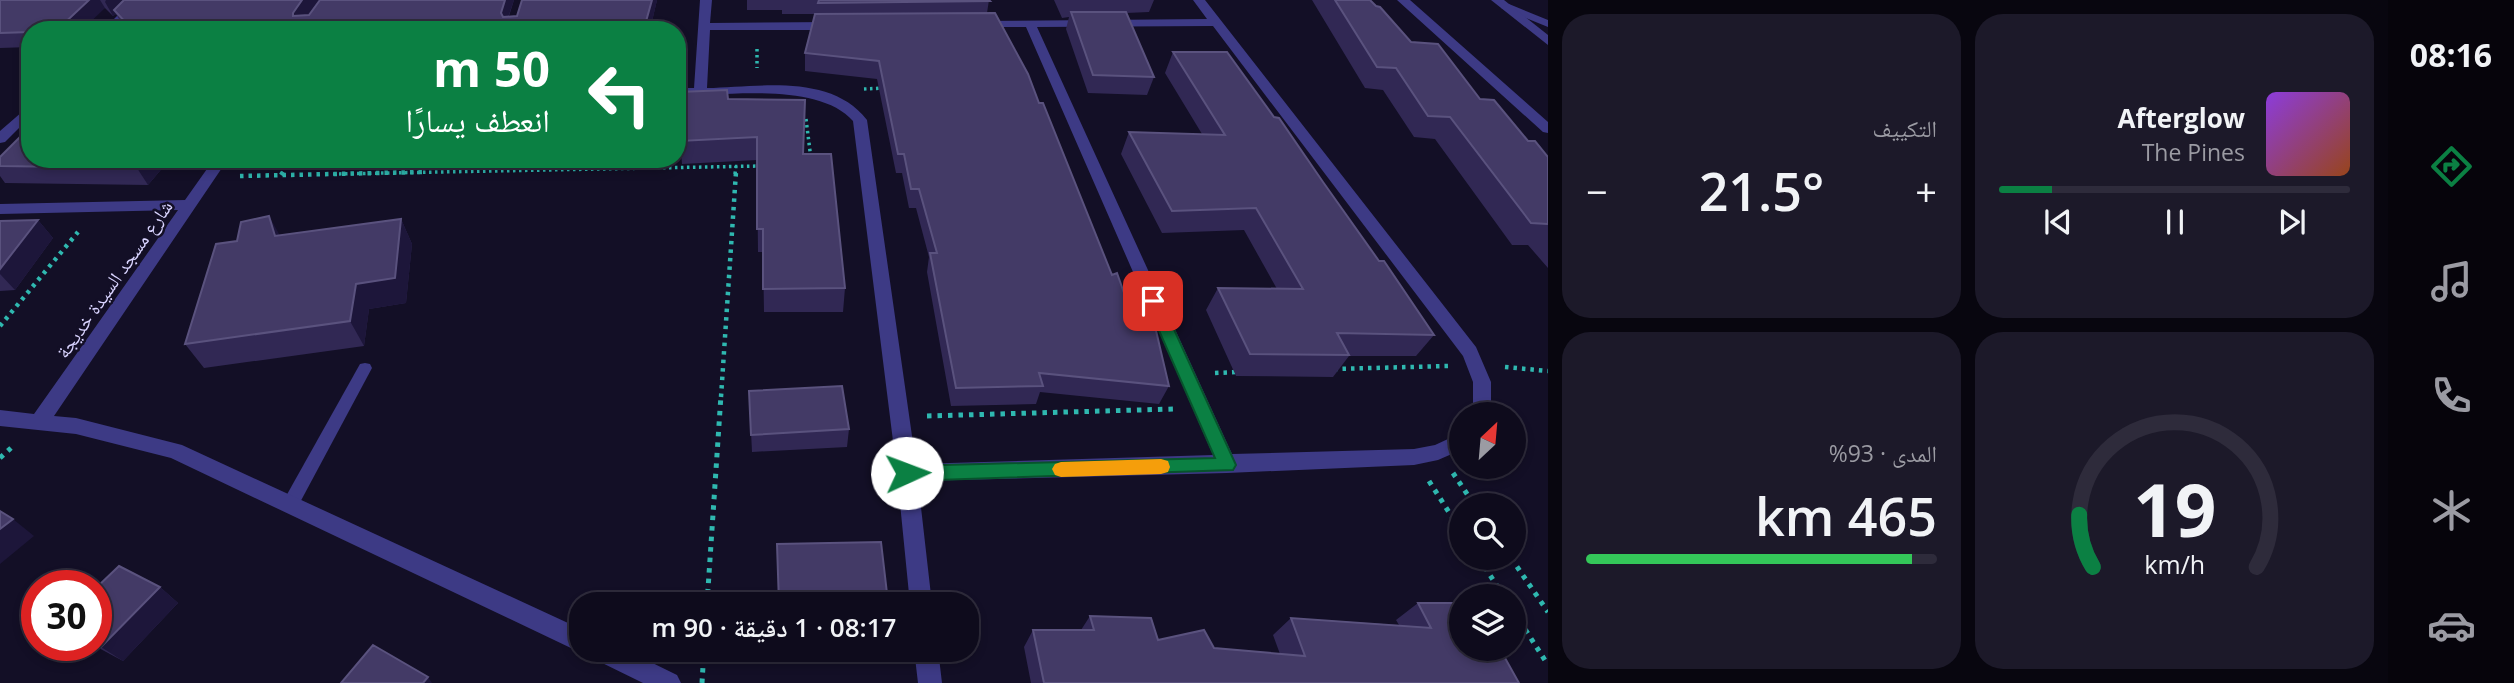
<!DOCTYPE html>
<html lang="ar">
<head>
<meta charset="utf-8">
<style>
	body { margin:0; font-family:"Open Sans","Noto Naskh Arabic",sans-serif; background:#1c1929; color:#f1f3f6; direction:rtl; height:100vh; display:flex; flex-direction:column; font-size:26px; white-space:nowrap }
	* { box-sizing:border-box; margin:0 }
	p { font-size:23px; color:#9b9ba3 }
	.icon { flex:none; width:38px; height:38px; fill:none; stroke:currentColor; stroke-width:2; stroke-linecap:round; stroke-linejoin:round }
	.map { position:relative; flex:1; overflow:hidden; direction:ltr }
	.details { display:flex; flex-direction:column; gap:14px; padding:14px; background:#08060f; width:840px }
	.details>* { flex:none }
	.hud { position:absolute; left:21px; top:21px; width:665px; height:147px; border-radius:28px; box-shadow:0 4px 10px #0003,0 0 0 2px #2e2b3b; direction:rtl; background:#0b8043; color:#fff; overflow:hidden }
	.needle { width:46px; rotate:26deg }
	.controls { position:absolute; left:1449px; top:402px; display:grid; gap:14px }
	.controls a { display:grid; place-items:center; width:77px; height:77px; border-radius:50%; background:#0e0b1c; box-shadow:0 4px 10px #0003,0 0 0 2px #2e2b3b; font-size:35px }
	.speed { position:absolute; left:21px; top:570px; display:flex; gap:14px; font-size:35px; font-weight:700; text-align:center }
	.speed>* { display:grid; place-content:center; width:91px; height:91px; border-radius:50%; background:#0e0b1c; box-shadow:0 4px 10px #0003,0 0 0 2px #2e2b3b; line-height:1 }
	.speed .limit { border:10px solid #d22; background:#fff; color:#111 }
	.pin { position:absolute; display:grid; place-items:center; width:60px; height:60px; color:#fff; margin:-30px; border-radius:14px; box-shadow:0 4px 10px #0006 }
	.me { position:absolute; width:77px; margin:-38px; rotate:88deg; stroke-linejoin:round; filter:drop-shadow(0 0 5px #0008) }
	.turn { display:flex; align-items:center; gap:24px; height:147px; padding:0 21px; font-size:32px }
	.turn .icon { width:91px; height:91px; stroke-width:2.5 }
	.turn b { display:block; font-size:49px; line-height:60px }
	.big { font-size:52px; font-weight:600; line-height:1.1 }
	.details .tile { flex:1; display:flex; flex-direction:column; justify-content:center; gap:10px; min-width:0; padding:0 24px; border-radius:28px; background:#1c1929 }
	.details .dial { align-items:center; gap:0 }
	.dial svg { height:182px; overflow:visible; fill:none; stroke:#2e2b3b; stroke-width:7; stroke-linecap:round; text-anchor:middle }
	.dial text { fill:#f1f3f6; stroke:none }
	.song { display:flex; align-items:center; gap:21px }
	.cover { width:84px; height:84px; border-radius:10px; background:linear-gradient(135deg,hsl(270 70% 55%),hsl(20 70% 35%)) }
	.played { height:7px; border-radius:4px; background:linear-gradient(90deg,#0b8043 15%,#2e2b3b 15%) }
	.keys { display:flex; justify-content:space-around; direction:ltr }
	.heat { display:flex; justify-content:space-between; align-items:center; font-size:38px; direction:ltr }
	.charge { height:10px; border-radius:5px; background:linear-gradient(90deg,#34c759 93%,#2e2b3b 0) }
	.details .tiles { flex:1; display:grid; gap:14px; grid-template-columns:repeat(2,1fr) }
	.trip { position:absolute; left:569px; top:592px; width:410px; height:70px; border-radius:28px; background:#0e0b1c; box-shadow:0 4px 10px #0003,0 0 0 2px #2e2b3b; font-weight:600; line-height:70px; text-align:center; direction:rtl }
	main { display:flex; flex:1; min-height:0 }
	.tabs { display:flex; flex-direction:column; width:126px; justify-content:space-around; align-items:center; background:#06040b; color:#9b9ba3 }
	.tabs .icon { width:49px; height:49px }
	.tabs .active { color:#0b8043 }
	.tabs b { font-size:32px; color:#f1f3f6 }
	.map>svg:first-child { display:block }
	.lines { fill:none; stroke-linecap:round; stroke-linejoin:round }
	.path-far2 { stroke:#2fb8b0; stroke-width:3.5; stroke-dasharray:2.5 3.5; stroke-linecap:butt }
	.path-far1 { stroke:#2fb8b0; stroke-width:4.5; stroke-dasharray:3.5 5; stroke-linecap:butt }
	.path { stroke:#2fb8b0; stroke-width:5; stroke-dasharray:4.5 6; stroke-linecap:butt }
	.service { fill:#3d3a85; fill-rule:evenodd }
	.minor { fill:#3d3a85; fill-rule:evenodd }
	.tertiary { fill:#3d3a85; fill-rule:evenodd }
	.wall { fill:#312854 }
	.shaded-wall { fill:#1d163a }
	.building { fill:#433a66; stroke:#5a527e; stroke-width:2 }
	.route { fill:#0b8043; stroke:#07532c; stroke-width:2 }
	.slow { fill:#f59e0b }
	.labels { text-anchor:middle; stroke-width:5; stroke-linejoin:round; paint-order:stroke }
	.street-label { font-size:19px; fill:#d9d4ff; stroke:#130f26 }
</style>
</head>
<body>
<main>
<nav class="tabs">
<b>08:16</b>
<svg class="icon active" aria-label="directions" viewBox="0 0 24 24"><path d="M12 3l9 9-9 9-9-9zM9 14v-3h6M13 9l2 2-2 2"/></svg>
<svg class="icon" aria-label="music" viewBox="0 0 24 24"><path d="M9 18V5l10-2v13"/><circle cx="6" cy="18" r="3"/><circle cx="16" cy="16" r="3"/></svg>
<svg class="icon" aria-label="phone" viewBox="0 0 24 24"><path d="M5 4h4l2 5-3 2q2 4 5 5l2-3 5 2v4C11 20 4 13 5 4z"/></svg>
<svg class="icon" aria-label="climate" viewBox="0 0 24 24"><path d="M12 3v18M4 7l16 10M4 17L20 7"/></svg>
<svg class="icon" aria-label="car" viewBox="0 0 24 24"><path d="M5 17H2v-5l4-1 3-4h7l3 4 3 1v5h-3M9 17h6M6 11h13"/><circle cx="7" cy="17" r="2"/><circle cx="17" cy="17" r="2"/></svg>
</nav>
<section class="details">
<div class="tiles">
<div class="tile">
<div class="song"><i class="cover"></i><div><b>Afterglow</b><p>The Pines</p></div></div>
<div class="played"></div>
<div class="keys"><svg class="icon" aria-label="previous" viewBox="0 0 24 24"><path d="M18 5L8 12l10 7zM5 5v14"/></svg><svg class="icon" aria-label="pause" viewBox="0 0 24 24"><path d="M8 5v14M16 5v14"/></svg><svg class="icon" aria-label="next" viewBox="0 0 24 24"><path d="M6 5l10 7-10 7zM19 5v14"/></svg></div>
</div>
<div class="tile"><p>التكييف</p>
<div class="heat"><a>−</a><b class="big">21.5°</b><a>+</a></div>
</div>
<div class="tile dial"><svg viewBox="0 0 100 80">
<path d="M14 69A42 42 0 1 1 86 69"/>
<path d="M14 69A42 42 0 0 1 8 46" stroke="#0b8043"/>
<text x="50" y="56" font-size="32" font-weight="700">19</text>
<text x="50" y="72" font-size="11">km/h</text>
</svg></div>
<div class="tile"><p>المدى · 93%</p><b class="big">465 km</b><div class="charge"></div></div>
</div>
</section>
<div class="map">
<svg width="1548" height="683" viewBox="0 0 1548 683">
	<rect width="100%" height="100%" fill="#130f26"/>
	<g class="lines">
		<!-- path-far2 -->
		<path class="path-far2" d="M757,49V68
			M864,89L884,88
			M806,119L811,159
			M282,174L292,159
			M333,174L760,166
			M735,174L736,166"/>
		<!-- path-far1 -->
		<path class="path-far1" d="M281,175L283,172
			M240,176L424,172
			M0,326L78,232
			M1505,367L1548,371
			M1334,369L1448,366
			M1215,373L1238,372
			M721,397L736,172"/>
		<!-- path -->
		<path class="path" d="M927,416L1173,409
			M0,458L11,448
			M1453,473L1475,506
			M1429,481L1461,531
			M1479,558L1504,597
			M1511,558L1548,612
			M707,604L721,395
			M1514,612L1548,665
			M702,683L704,649"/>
		<!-- service -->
		<path class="service" d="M365,363L370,364L372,368L297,508L291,510L285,508L283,503L285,498L360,364Z"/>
		<!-- minor -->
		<path class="minor" d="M133,0H145L116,30H103Z
			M700,0H712L710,23L835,22L841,26L835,30H710L707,88C758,87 831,73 867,120L916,464L1213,455L1026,27H978L972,24L978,21L1207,19L1193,0H1205L1476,347L1491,382V415H1473V382L1463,356L1213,26L1037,27L1232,454L1414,449L1435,445L1461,433V450L1438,460L1414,465L1227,473L918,481L932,604H910L897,473L853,121C819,82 726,95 677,96V88H694Z
			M1501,4H1509L1548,20V27L1501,8Z
			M30,105V117L5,142L0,143V131Z
			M214,159H228L54,416L76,418L182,445L581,629V649H624L677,675L681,683H643L590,657L587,650L581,652L573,649L171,458L76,434L0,426V410L34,414L178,210L0,214V204L185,200Z
			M914,649H938L942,683H918Z"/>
		<!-- tertiary -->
		<path class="tertiary" d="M1397,0H1410L1548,122V133L1543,132Z
			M1491,0H1504L1548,35V45Z"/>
	</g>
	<!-- wall -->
	<path class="wall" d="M0,0H319L309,15L320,0H514L509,16H517L522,0H657L650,30H127L123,26L116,14L113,16L105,8L30,30V47L0,48Z
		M747,0H989L987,13L1039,103L1112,275L1134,321L1169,386L1159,404L1040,392L1036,404L951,406L927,272L929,257L916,208H909L902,173H896L877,79L805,71V53L815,14H782V10H747Z
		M1054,0H1154L1149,12L1126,13L1154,77L1147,95L1088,93L1066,29L1069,17L1062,18Z
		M1312,0H1370L1411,42L1548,157V268L1528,245H1512L1435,139L1414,137L1383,90L1365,88Z
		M1173,52L1274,117L1323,182L1379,261L1434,335L1416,356H1349L1333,377L1236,376L1206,310L1218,288L1277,289L1244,230L1162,233L1121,154L1129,132L1202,134L1165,73Z
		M728,99L803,154L845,288L843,312H764L763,252H758L757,160L682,164L680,141Z
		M0,157L30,159H170L148,185L5,183L0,176Z
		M302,159H462L402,160L400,166L355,168L353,163L304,162Z
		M401,219L412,244L406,303L369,309L364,346L204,368L185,344L280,235Z
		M38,220L53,238L15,290L0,291V221Z
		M749,391L849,429L847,447L752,452Z
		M777,544L888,602V604H779Z
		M160,587L178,603L123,661L95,646H96V588Z
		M1418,603L1519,683H1031L1024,647L1033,630H1081L1090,616L1158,640L1214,648L1280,654L1273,635L1291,618L1399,625L1396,620Z"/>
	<!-- shaded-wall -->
	<path class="shaded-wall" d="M89,0H100L105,8L82,30H57Z
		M106,0H126L114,10L116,14L113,16L105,2Z
		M302,0H319L300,29L293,16V13Z
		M505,0H514L504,29L501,13Z
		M652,0H657L650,30H645V25Z
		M144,159H170L148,185L137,168Z
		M397,159L402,160L400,166Z
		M269,216L283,241L275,236Z
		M401,219L412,244L406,303L369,309L364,346L350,321L356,284Z
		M38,220L53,238L15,290L0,274V269Z
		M13,519L34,536L0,564V529Z
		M160,587L178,603L123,661L101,647Z
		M428,677L432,683H423Z"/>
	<!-- building -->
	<path class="building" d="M0,0H89L57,30H30V32L0,33Z
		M124,0H302L293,13V16L309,15L320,0H505L501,13L503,17L517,16L522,0H652L645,25L589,26L588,30H127L130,27L114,10Z
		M819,0H989L990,1L818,3Z
		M1335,0H1370L1376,6L1380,7L1411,42L1438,44L1480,99L1494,100L1528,141H1535L1548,157V224L1531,223L1450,117L1428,116L1396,68L1377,67Z
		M1071,12H1126L1154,77L1093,75Z
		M995,13L1028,74L1039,103H1043L1112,275L1117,273L1134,321L1154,322L1169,386L1039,373L1043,386L956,388L930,253H937L919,189H911L904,154H898L879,61L805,53L815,14Z
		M1173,52H1227L1274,117L1279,118L1323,182L1379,261H1384L1434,335L1337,333L1349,355L1250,354L1218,288L1303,289L1256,208L1172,211L1129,132L1225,135Z
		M727,90L728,99L805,100L803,154H831L845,288L763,289V229H757V137L680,141L679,92Z
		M30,127V159H144L137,168L0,166V157Z
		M269,216L275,236L401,219L395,278L356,284L350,321L185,344L216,244L237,241L241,222Z
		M38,220L0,269V221Z
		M842,386L849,429L751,435L749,391Z
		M0,511L13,519L0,529Z
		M881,542L888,602L779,604L777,544Z
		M119,566L160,587L101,647L96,644V588Z
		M1418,603H1461V649H1500L1519,683H1044L1033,630H1094L1090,616L1151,618L1158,640L1204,630L1214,648L1305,656L1291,618L1431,628Z
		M373,645L428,677L423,683H341Z"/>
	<!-- route -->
	<path class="route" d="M1153,295L1161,301L1236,465L1233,470L907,481L901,479L898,473L901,468L907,466L1215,458L1146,301Z"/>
	<!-- slow -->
	<path class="slow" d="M1161,459L1168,461L1170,467L1168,472L1161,474L1061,477L1055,475L1052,469L1055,464L1061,462Z"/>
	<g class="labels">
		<!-- street labels -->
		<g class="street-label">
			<text transform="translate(114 279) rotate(-55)" y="7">شارع مسجد السيدة خديجة</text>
		</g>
	</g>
</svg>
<div class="controls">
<a><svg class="needle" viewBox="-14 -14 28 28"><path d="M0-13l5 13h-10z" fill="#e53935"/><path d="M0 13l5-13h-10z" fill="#9b9ba3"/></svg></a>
<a><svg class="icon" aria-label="search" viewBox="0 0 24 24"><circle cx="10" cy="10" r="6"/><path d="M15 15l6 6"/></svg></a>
<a><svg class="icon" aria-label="layers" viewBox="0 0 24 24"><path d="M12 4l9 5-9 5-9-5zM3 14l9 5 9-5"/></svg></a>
</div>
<div class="speed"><div class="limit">30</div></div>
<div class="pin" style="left:1153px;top:301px;background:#d93025"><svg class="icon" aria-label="arrive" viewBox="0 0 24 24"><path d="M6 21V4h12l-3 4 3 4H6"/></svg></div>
<svg class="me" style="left:907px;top:473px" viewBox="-20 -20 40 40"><circle r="19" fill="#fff"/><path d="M0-13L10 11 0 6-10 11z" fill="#0b8043"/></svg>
<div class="trip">08:17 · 1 دقيقة · 90 m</div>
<div class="hud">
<div class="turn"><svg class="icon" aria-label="left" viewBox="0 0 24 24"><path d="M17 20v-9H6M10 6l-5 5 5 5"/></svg><div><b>50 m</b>انعطف يسارًا</div></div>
</div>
</div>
</main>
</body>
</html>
